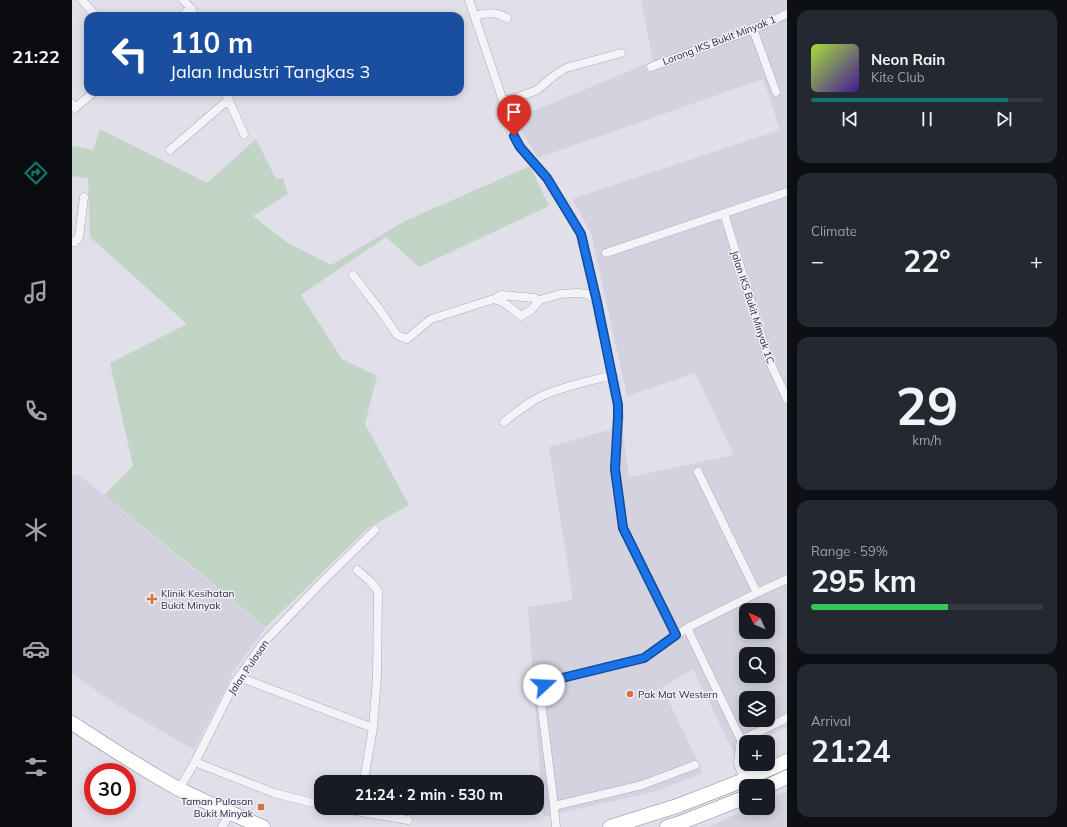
<!DOCTYPE html>
<html lang="en">
<head>
<meta charset="utf-8">
<style>
	body { margin:0; font-family:Mulish,sans-serif; background:#242831; color:#f1f3f6; height:100vh; display:flex; flex-direction:column; font-size:15px; white-space:nowrap }
	* { box-sizing:border-box; margin:0 }
	p { font-size:13px; color:#9ea1a6 }
	.icon { flex:none; width:22px; height:22px; fill:none; stroke:currentColor; stroke-width:2; stroke-linecap:round; stroke-linejoin:round }
	.map { position:relative; flex:1; overflow:hidden }
	.details { display:flex; flex-direction:column; gap:10px; padding:10px; background:#0d0f14; width:280px }
	.details>* { flex:none }
	.top-card { position:absolute; left:12px; top:12px; width:380px; height:84px; border-radius:12px; box-shadow:0 2px 10px #0003; background:#1a4fa0; color:#fff; overflow:hidden }
	.needle { width:26px; rotate:314deg }
	.tools { position:absolute; left:667px; top:603px; display:grid; gap:8px }
	.tools a { display:grid; place-items:center; width:36px; height:36px; border-radius:8px; background:#171b24; box-shadow:0 2px 10px #0003; font-size:20px }
	.speed { position:absolute; left:12px; top:763px; display:flex; gap:8px; font-size:20px; font-weight:700; text-align:center }
	.speed>* { display:grid; place-content:center; width:52px; height:52px; border-radius:50%; background:#171b24; box-shadow:0 2px 10px #0003; line-height:1 }
	.speed .limit { border:6px solid #d22; background:#fff; color:#111 }
	.pin { position:absolute; display:grid; place-items:center; width:34px; height:34px; color:#fff; margin:-41px -17px; border-radius:50% 50% 50% 0; rotate:-45deg; box-shadow:0 0 4px #0007 }
	.pin .icon { rotate:45deg }
	.me { position:absolute; width:44px; margin:-22px; rotate:70deg; stroke-linejoin:round; filter:drop-shadow(0 0 3px #0008) }
	.turn { display:flex; align-items:center; gap:14px; height:84px; padding:0 20px; font-size:18px }
	.turn .icon { width:52px; height:52px; stroke-width:2.5 }
	.turn b { display:block; font-size:28px; line-height:34px }
	.big { font-size:30px; font-weight:700; line-height:1.1 }
	.details .tile { flex:1; display:flex; flex-direction:column; justify-content:center; gap:6px; min-width:0; padding:0 14px; border-radius:12px; background:#242831 }
	.details .dial { align-items:center; gap:0 }
	.dial b { font-size:52px; line-height:1 }
	.song { display:flex; align-items:center; gap:12px }
	.cover { width:48px; height:48px; border-radius:6px; background:linear-gradient(135deg,hsl(80 70% 55%),hsl(260 70% 35%)) }
	.played { height:4px; border-radius:2px; background:linear-gradient(90deg,#0f766e 85%,#363941 85%) }
	.keys { display:flex; justify-content:space-around; direction:ltr }
	.heat { display:flex; justify-content:space-between; align-items:center; font-size:22px; direction:ltr }
	.charge { height:6px; border-radius:3px; background:linear-gradient(90deg,#34c759 59%,#363941 0) }
	.trip { position:absolute; left:242px; top:775px; width:230px; height:40px; border-radius:12px; background:#171b24; box-shadow:0 2px 10px #0003; font-weight:700; line-height:40px; text-align:center }
	main { display:flex; flex:1; min-height:0 }
	.tab-bar { display:flex; flex-direction:column; width:72px; justify-content:space-around; align-items:center; background:#090b0e; color:#9ea1a6 }
	.tab-bar .icon { width:28px; height:28px }
	.tab-bar .active { color:#0f766e }
	.tab-bar b { font-size:18px; color:#f1f3f6 }
	.map>svg:first-child { display:block }
	.built { fill:#d4d2df; fill-rule:evenodd }
	.green { fill:#c1d4c6 }
	.lines { fill:none; stroke-linecap:round; stroke-linejoin:round }
	.minor-casing { stroke:#aaa9b8; stroke-width:9 }
	.trunk-casing { stroke:#8987a1; stroke-width:15 }
	.minor { stroke:#f4f3f8; stroke-width:8 }
	.trunk { stroke:#fff; stroke-width:14 }
	.route-casing { stroke:#114b97; stroke-width:10 }
	.route { stroke:#1a73e8; stroke-width:7 }
	.poi-dot { fill:#d5733f; stroke:#f0f0f7; stroke-width:1.5 }
	.labels { text-anchor:middle; stroke-width:3; stroke-linejoin:round; paint-order:stroke }
	.street-label { font-size:10px; fill:#2b2842; stroke:#f0f0f7 }
	.poi-label { font-size:10px; fill:#2b2842; stroke:#f0f0f7; text-anchor:start }
</style>
</head>
<body>
<main>
<nav class="tab-bar">
<b>21:22</b>
<svg class="icon active" aria-label="directions" viewBox="0 0 24 24"><path d="M12 3l9 9-9 9-9-9zM9 14v-3h6M13 9l2 2-2 2"/></svg>
<svg class="icon" aria-label="music" viewBox="0 0 24 24"><path d="M9 18V5l10-2v13"/><circle cx="6" cy="18" r="3"/><circle cx="16" cy="16" r="3"/></svg>
<svg class="icon" aria-label="phone" viewBox="0 0 24 24"><path d="M5 4h4l2 5-3 2q2 4 5 5l2-3 5 2v4C11 20 4 13 5 4z"/></svg>
<svg class="icon" aria-label="climate" viewBox="0 0 24 24"><path d="M12 3v18M4 7l16 10M4 17L20 7"/></svg>
<svg class="icon" aria-label="car" viewBox="0 0 24 24"><path d="M5 17H2v-5l4-1 3-4h7l3 4 3 1v5h-3M9 17h6M6 11h13"/><circle cx="7" cy="17" r="2"/><circle cx="17" cy="17" r="2"/></svg>
<svg class="icon" aria-label="filters" viewBox="0 0 24 24"><path d="M4 7h16M4 17h16"/><circle cx="9" cy="7" r="2"/><circle cx="15" cy="17" r="2"/></svg>
</nav>
<div class="map">
<svg width="715" height="827" viewBox="0 0 715 827">
	<rect width="100%" height="100%" fill="#e1e0ea"/>
	<!-- built -->
	<path class="built" d="M569,0H715V727L685,742H674V747L662,753L621,669L590,687L631,773L585,791L471,817L456,607L501,600L477,447L550,426L557,477L662,455L623,373L555,396L519,233L500,199L708,130L691,79L466,158L442,119L581,61ZM674,610H696V632H674ZM674,654H696V676H674ZM674,698H696V720H674Z
		M6,474L125,572L194,627L163,670L122,750L45,705L0,674V476Z
		M715,791V827H636L677,808H696V799Z"/>
	<!-- green -->
	<path class="green" d="M28,129L135,183L184,139L204,179L211,178L216,194L181,216L216,243L259,265L333,221L458,166L477,206L347,267L314,237L229,295L270,359L305,376L293,424L337,505L296,528L194,627L32,495L61,466L38,363L115,324L18,237L16,178L0,176V146L21,150Z"/>
	<g class="lines">
		<defs>
			<path id="minor" d="M10,0L24,16
				M111,0L119,8L122,16
				M397,0L431,101L436,125L448,147L475,179L509,234L525,302L546,405L547,417L543,469L551,528L604,635
				M110,16L119,8
				M403,16C414,12 425,12 435,18
				M681,29L704,92
				M579,67L681,29L715,14
				M153,92L172,134
				M431,101L444,98L465,90L483,75L494,68L549,53
				M0,104L3,108L22,92
				M98,150L156,100
				M652,213L696,358L715,399
				M0,242H3L7,237L12,197
				M534,253L715,192
				M281,275L308,310L325,335L335,339L359,319L422,299L431,302L449,316L459,310L468,300L488,294L505,293L516,294L525,302
				M422,299L429,295L462,298L468,300
				M432,422C444,413 456,402 470,396C492,386 517,381 541,375
				M626,472L685,593
				M285,570L298,581L306,591L305,677L301,728L293,774
				M615,628L669,740L666,763L672,780
				M167,677L301,728
				M669,740L715,718
				M123,762L202,793L249,805
				M107,789L123,762L162,684L191,643L250,582L303,530
				M482,806L570,785L623,765
				M266,808L336,820
				M150,827L158,813
				M484,827L482,806L469,701L472,685L482,680L572,658L615,628L685,593L715,579"/>
			<path id="trunk" d="M0,723C35,746 70,769 107,789C135,803 163,815 191,827
				M696,786L715,777
				M538,827L605,806L672,780L715,761
				M595,827L608,823L674,797"/>
		</defs>
		<!-- minor casing -->
		<use href="#minor" class="minor-casing"/>
		<!-- trunk casing -->
		<use href="#trunk" class="trunk-casing"/>
		<!-- minor -->
		<use href="#minor" class="minor"/>
		<!-- trunk -->
		<use href="#trunk" class="trunk"/>
	</g>
	<g class="lines">
		<defs>
			<path id="route" d="M442,136L448,147L475,178L509,234L525,302L546,405V417L543,469L551,528L604,635L572,658L482,680L472,685"/>
		</defs>
		<!-- route casing -->
		<use href="#route" class="route-casing"/>
		<!-- route -->
		<use href="#route" class="route"/>
	</g>
	<!-- markers -->
	<g class="poi-dot">
		<path d="M78 593h4v4h4v4h-4v4h-4v-4h-4v-4h4z"/>
		<circle cx="558" cy="694" r="4"/>
		<rect x="185" y="803" width="8" height="8" rx="2"/>
	</g>
	<g class="labels">
		<!-- street labels -->
		<g class="street-label">
			<text transform="translate(647 40) rotate(-21)" y="4">Lorong IKS Bukit Minyak 1</text>
			<text transform="translate(681 307) rotate(72)" y="4">Jalan IKS Bukit Minyak 1C</text>
			<text transform="translate(176 667) rotate(-56)" y="4">Jalan Pulasan</text>
		</g>
		<!-- poi labels -->
		<g class="poi-label">
			<text x="89" y="597">Klinik Kesihatan<tspan x="89" dy="12">Bukit Minyak</tspan></text>
			<text x="566" y="698">Pak Mat Western</text>
			<text x="181" y="805" text-anchor="end">Taman Pulasan<tspan x="181" dy="12">Bukit Minyak</tspan></text>
		</g>
	</g>
</svg>
<div class="tools">
<a><svg class="needle" viewBox="-14 -14 28 28"><path d="M0-13l5 13h-10z" fill="#e53935"/><path d="M0 13l5-13h-10z" fill="#9ea1a6"/></svg></a>
<a><svg class="icon" aria-label="search" viewBox="0 0 24 24"><circle cx="10" cy="10" r="6"/><path d="M15 15l6 6"/></svg></a>
<a><svg class="icon" aria-label="layers" viewBox="0 0 24 24"><path d="M12 4l9 5-9 5-9-5zM3 14l9 5 9-5"/></svg></a>
<a>+</a>
<a>−</a>
</div>
<div class="speed"><div class="limit">30</div></div>
<div class="pin" style="left:442px;top:136px;background:#d93025"><svg class="icon" aria-label="arrive" viewBox="0 0 24 24"><path d="M6 21V4h12l-3 4 3 4H6"/></svg></div>
<svg class="me" style="left:472px;top:685px" viewBox="-20 -20 40 40"><circle r="19" fill="#fff"/><path d="M0-13L10 11 0 6-10 11z" fill="#1a73e8"/></svg>
<div class="trip">21:24 · 2 min · 530 m</div>
<div class="top-card">
<div class="turn"><svg class="icon" aria-label="left" viewBox="0 0 24 24"><path d="M17 20v-9H6M10 6l-5 5 5 5"/></svg><div><b>110 m</b>Jalan Industri Tangkas 3</div></div>
</div>
</div>
<section class="details">
<div class="tile">
<div class="song"><i class="cover"></i><div><b>Neon Rain</b><p>Kite Club</p></div></div>
<div class="played"></div>
<div class="keys"><svg class="icon" aria-label="previous" viewBox="0 0 24 24"><path d="M18 5L8 12l10 7zM5 5v14"/></svg><svg class="icon" aria-label="pause" viewBox="0 0 24 24"><path d="M8 5v14M16 5v14"/></svg><svg class="icon" aria-label="next" viewBox="0 0 24 24"><path d="M6 5l10 7-10 7zM19 5v14"/></svg></div>
</div>
<div class="tile"><p>Climate</p>
<div class="heat"><a>−</a><b class="big">22°</b><a>+</a></div>
</div>
<div class="tile dial"><b>29</b><p>km/h</p></div>
<div class="tile"><p>Range · 59%</p><b class="big">295 km</b><div class="charge"></div></div>
<div class="tile"><p>Arrival</p><b class="big">21:24</b></div>
</section>
</main>
</body>
</html>
